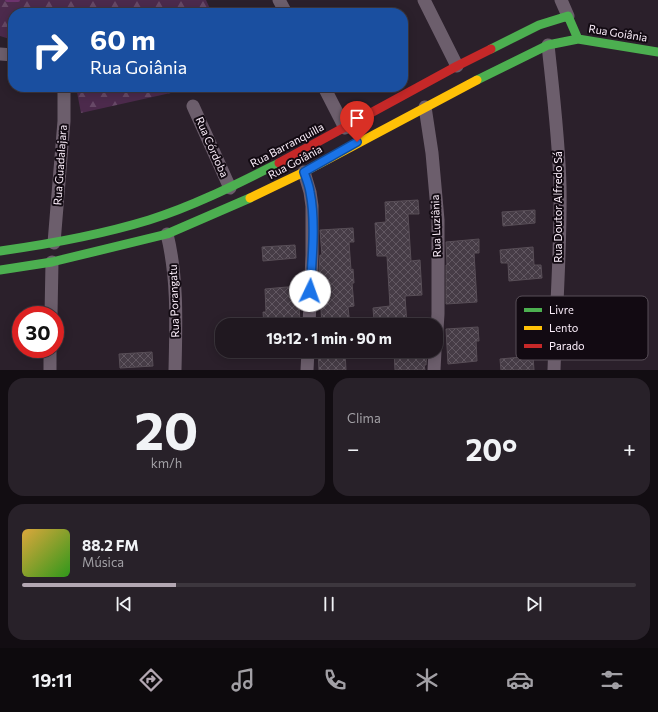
<!DOCTYPE html>
<html lang="pt">
<head>
<meta charset="utf-8">
<style>
	body { margin:0; font-family:Commissioner,sans-serif; background:#282129; color:#f1f3f6; height:100vh; display:flex; flex-direction:column; font-size:15px; white-space:nowrap }
	* { box-sizing:border-box; margin:0 }
	p { font-size:13px; color:#a2a0a5 }
	.icon { flex:none; width:22px; height:22px; fill:none; stroke:currentColor; stroke-width:2; stroke-linecap:round; stroke-linejoin:round }
	.map { position:relative; height:370px; overflow:hidden }
	.drawer { display:flex; flex-direction:column; gap:8px; padding:8px; background:#120d12; flex:1 }
	.drawer>* { flex:none }
	.banner { position:absolute; left:8px; top:8px; width:400px; height:84px; border-radius:16px; box-shadow:0 2px 10px #0003,0 0 0 1px #3d373e; background:#1a4fa0; color:#fff; overflow:hidden }
	.speed { position:absolute; left:12px; top:306px; display:flex; gap:8px; font-size:20px; font-weight:700; text-align:center }
	.speed>* { display:grid; place-content:center; width:52px; height:52px; border-radius:50%; background:#201820; box-shadow:0 2px 10px #0003,0 0 0 1px #3d373e; line-height:1 }
	.speed .limit { border:6px solid #d22; background:#fff; color:#111 }
	.pin { position:absolute; display:grid; place-items:center; width:34px; height:34px; color:#fff; margin:-41px -17px; border-radius:50% 50% 50% 0; rotate:-45deg; box-shadow:0 0 4px #0007 }
	.pin .icon { rotate:45deg }
	.me { position:absolute; width:44px; margin:-22px; rotate:3deg; stroke-linejoin:round; filter:drop-shadow(0 0 3px #0008) }
	.turn { display:flex; align-items:center; gap:14px; height:84px; padding:0 16px; font-size:18px }
	.turn .icon { width:52px; height:52px; stroke-width:2.5 }
	.turn b { display:block; font-size:28px; line-height:34px }
	.big { font-size:30px; font-weight:700; line-height:1.1 }
	.drawer .tile { flex:1; display:flex; flex-direction:column; justify-content:center; gap:6px; min-width:0; padding:0 14px; border-radius:16px; background:#282129 }
	.drawer .dial { align-items:center; gap:0 }
	.dial b { font-size:52px; line-height:1 }
	.song { display:flex; align-items:center; gap:12px }
	.cover { width:48px; height:48px; border-radius:6px; background:linear-gradient(135deg,hsl(40 70% 55%),hsl(110 70% 35%)) }
	.played { height:4px; border-radius:2px; background:linear-gradient(90deg,#b3a7b2 25%,#3d373e 25%) }
	.keys { display:flex; justify-content:space-around; direction:ltr }
	.heat { display:flex; justify-content:space-between; align-items:center; font-size:22px; direction:ltr }
	.drawer .tiles { flex:1; display:grid; gap:8px; grid-template-columns:1fr 1fr }
	.tile:last-child { grid-column:span 2 }
	.trip { position:absolute; left:215px; top:318px; width:228px; height:40px; border-radius:16px; background:#201820; box-shadow:0 2px 10px #0003,0 0 0 1px #3d373e; font-weight:700; line-height:40px; text-align:center }
	.tab-bar { display:flex; height:64px; justify-content:space-around; align-items:center; background:#0d0a0d; color:#a2a0a5 }
	.tab-bar .icon { width:28px; height:28px }
	.tab-bar .on { color:#b3a7b2 }
	.tab-bar b { font-size:18px; color:#f1f3f6 }
	.map>svg:first-child { display:block }
	.forest { fill:url(#forest-firs) }
	.lines { fill:none; stroke-linecap:round; stroke-linejoin:round }
	.stream { stroke:#6d336d; stroke-width:4 }
	.building { fill:url(#building-cross-hatch); stroke:#584e57 }
	.street { stroke:#6c5e6c; stroke-width:13 }
	.fast { stroke:#4caf50; stroke-width:9 }
	.slow { stroke:#ffc107; stroke-width:9 }
	.jam { stroke:#c62828; stroke-width:9 }
	.route-casing { stroke:#114b97; stroke-width:10 }
	.route { stroke:#1a73e8; stroke-width:7 }
	.labels { text-anchor:middle; stroke-width:4; stroke-linejoin:round; paint-order:stroke }
	.street-label { font-size:11px; fill:#fceffb; stroke:#120a12 }
	.key { fill:#120a12; stroke:#584f58; stroke-width:1 }
	.key-label { font-size:11px; fill:#fceffb }
</style>
</head>
<body>
<div class="map">
<svg width="658" height="370" viewBox="0 0 658 370">
	<defs>
		<pattern id="forest-firs" width="22" height="20" patternUnits="userSpaceOnUse"><rect width="22" height="20" fill="#4c2a4c"/><path d="M5 1l3.5 6h-7zM16 11l3.5 6h-7z" fill="#674967"/></pattern>
		<pattern id="building-cross-hatch" width="8" height="8" patternUnits="userSpaceOnUse"><rect width="8" height="8" fill="#463c46"/><path d="M0 0l8 8M0 8l8-8" fill="none" stroke="#625862"/></pattern>
	</defs>
	<rect width="100%" height="100%" fill="#2b202b"/>
	<!-- forest -->
	<path class="forest" d="M0,0H206L212,13H13V40L0,36Z
		M76,87H179L175,92L81,113Z"/>
	<g class="lines">
		<!-- stream -->
		<path class="stream" d="M7,0H18"/>
	</g>
	<!-- building -->
	<path class="building" d="M418,200L419,214H408L411,261L420,260L422,295L405,296L407,325H392V320L374,321L373,308L390,306L387,256H377L375,223L386,222L385,202Z
		M535,210V223L503,226L502,212Z
		M353,228L354,242H349L351,270L353,269L354,283H352L354,306L348,307L350,325H322L320,295H322L319,269L320,255H322L320,230Z
		M479,239V253H474L477,302L446,304V265H447L446,242Z
		M295,245L296,258L263,261L262,247Z
		M533,247L534,265H541L542,278L509,281L508,263H501L500,250Z
		M298,286L300,323L264,325L263,312H266L265,289Z
		M478,327L479,341H476L477,361L448,364L446,329Z
		M318,351H345L346,370H319Z
		M394,351H427L426,365H424L425,370H395Z
		M152,352L153,366L120,368L119,354Z
		M533,356L534,370H501L500,359Z"/>
	<g class="lines">
		<!-- street -->
		<path class="street" d="M279,0L286,13
			M424,0L457,66
			M561,0L568,16
			M548,45C553,92 559,140 560,187C561,248 556,309 554,370
			M0,54L13,55
			M324,87L345,128
			M193,106L230,188
			M425,107L432,153L438,220V314L436,345
			M304,172L310,192L312,206V255L309,325
			M167,234C178,279 176,324 175,370
			M54,243L64,121V87
			M51,315L52,262
			M50,370V349
			M307,370L308,351
			M434,370L435,351"/>
		<!-- fast -->
		<path class="fast" d="M491,49L539,25L568,16L578,39
			M477,80L548,45L578,39L658,52
			M0,251C50,244 100,235 149,220C194,206 237,184 279,163
			M0,270L52,262L167,234L250,198"/>
		<!-- slow -->
		<path class="slow" d="M250,198L304,172L477,80"/>
		<!-- jam -->
		<path class="jam" d="M279,163L457,66L491,49"/>
	</g>
	<g class="lines">
		<defs>
			<path id="route" d="M310,291C312,261 316,221 310,192C309,185 306,178 304,172L357,142"/>
		</defs>
		<!-- route casing -->
		<use href="#route" class="route-casing"/>
		<!-- route -->
		<use href="#route" class="route"/>
	</g>
	<g class="labels">
		<!-- street labels -->
		<g class="street-label">
			<text transform="translate(618 33) rotate(9)" y="4">Rua Goiânia</text>
			<text transform="translate(287 145) rotate(-28)" y="4">Rua Barranquilla</text>
			<text transform="translate(212 147) rotate(66)" y="4">Rua Córdoba</text>
			<text transform="translate(295 162) rotate(-28)" y="4">Rua Goiânia</text>
			<text transform="translate(60 165) rotate(-86)" y="4">Rua Guadalajara</text>
			<text transform="translate(558 207) rotate(-90)" y="4">Rua Doutor Alfredo Sá</text>
			<text transform="translate(436 226) rotate(-92)" y="4">Rua Luziânia</text>
			<text transform="translate(174 301) rotate(-92)" y="4">Rua Porangatu</text>
		</g>
	</g>
	<!-- legend -->
	<rect x="516" y="296" width="132" height="64" rx="6" class="key"/>
	<rect x="524" y="308" width="18" height="4" fill="#4caf50"/>
	<rect x="524" y="326" width="18" height="4" fill="#ffc107"/>
	<rect x="524" y="344" width="18" height="4" fill="#c62828"/>
	<g class="key-label">
		<text x="549" y="314">Livre</text>
		<text x="549" y="332">Lento</text>
		<text x="549" y="350">Parado</text>
	</g>
</svg>
<div class="speed"><div class="limit">30</div></div>
<div class="pin" style="left:357px;top:142px;background:#d93025"><svg class="icon" aria-label="arrive" viewBox="0 0 24 24"><path d="M6 21V4h12l-3 4 3 4H6"/></svg></div>
<svg class="me" style="left:310px;top:291px" viewBox="-20 -20 40 40"><circle r="19" fill="#fff"/><path d="M0-13L10 11 0 6-10 11z" fill="#1a73e8"/></svg>
<div class="trip">19:12 · 1 min · 90 m</div>
<div class="banner">
<div class="turn"><svg class="icon" aria-label="right" viewBox="0 0 24 24"><path d="M7 20v-9h11M14 6l5 5-5 5"/></svg><div><b>60 m</b>Rua Goiânia</div></div>
</div>
</div>
<section class="drawer">
<div class="tiles">
<div class="tile dial"><b>20</b><p>km/h</p></div>
<div class="tile"><p>Clima</p>
<div class="heat"><a>−</a><b class="big">20°</b><a>+</a></div>
</div>
<div class="tile">
<div class="song"><i class="cover"></i><div><b>88.2 FM</b><p>Música</p></div></div>
<div class="played"></div>
<div class="keys"><svg class="icon" aria-label="previous" viewBox="0 0 24 24"><path d="M18 5L8 12l10 7zM5 5v14"/></svg><svg class="icon" aria-label="pause" viewBox="0 0 24 24"><path d="M8 5v14M16 5v14"/></svg><svg class="icon" aria-label="next" viewBox="0 0 24 24"><path d="M6 5l10 7-10 7zM19 5v14"/></svg></div>
</div>
</div>
</section>
<nav class="tab-bar">
<b>19:11</b>
<svg class="icon on" aria-label="directions" viewBox="0 0 24 24"><path d="M12 3l9 9-9 9-9-9zM9 14v-3h6M13 9l2 2-2 2"/></svg>
<svg class="icon" aria-label="music" viewBox="0 0 24 24"><path d="M9 18V5l10-2v13"/><circle cx="6" cy="18" r="3"/><circle cx="16" cy="16" r="3"/></svg>
<svg class="icon" aria-label="phone" viewBox="0 0 24 24"><path d="M5 4h4l2 5-3 2q2 4 5 5l2-3 5 2v4C11 20 4 13 5 4z"/></svg>
<svg class="icon" aria-label="climate" viewBox="0 0 24 24"><path d="M12 3v18M4 7l16 10M4 17L20 7"/></svg>
<svg class="icon" aria-label="car" viewBox="0 0 24 24"><path d="M5 17H2v-5l4-1 3-4h7l3 4 3 1v5h-3M9 17h6M6 11h13"/><circle cx="7" cy="17" r="2"/><circle cx="17" cy="17" r="2"/></svg>
<svg class="icon" aria-label="filters" viewBox="0 0 24 24"><path d="M4 7h16M4 17h16"/><circle cx="9" cy="7" r="2"/><circle cx="15" cy="17" r="2"/></svg>
</nav>
</body>
</html>
